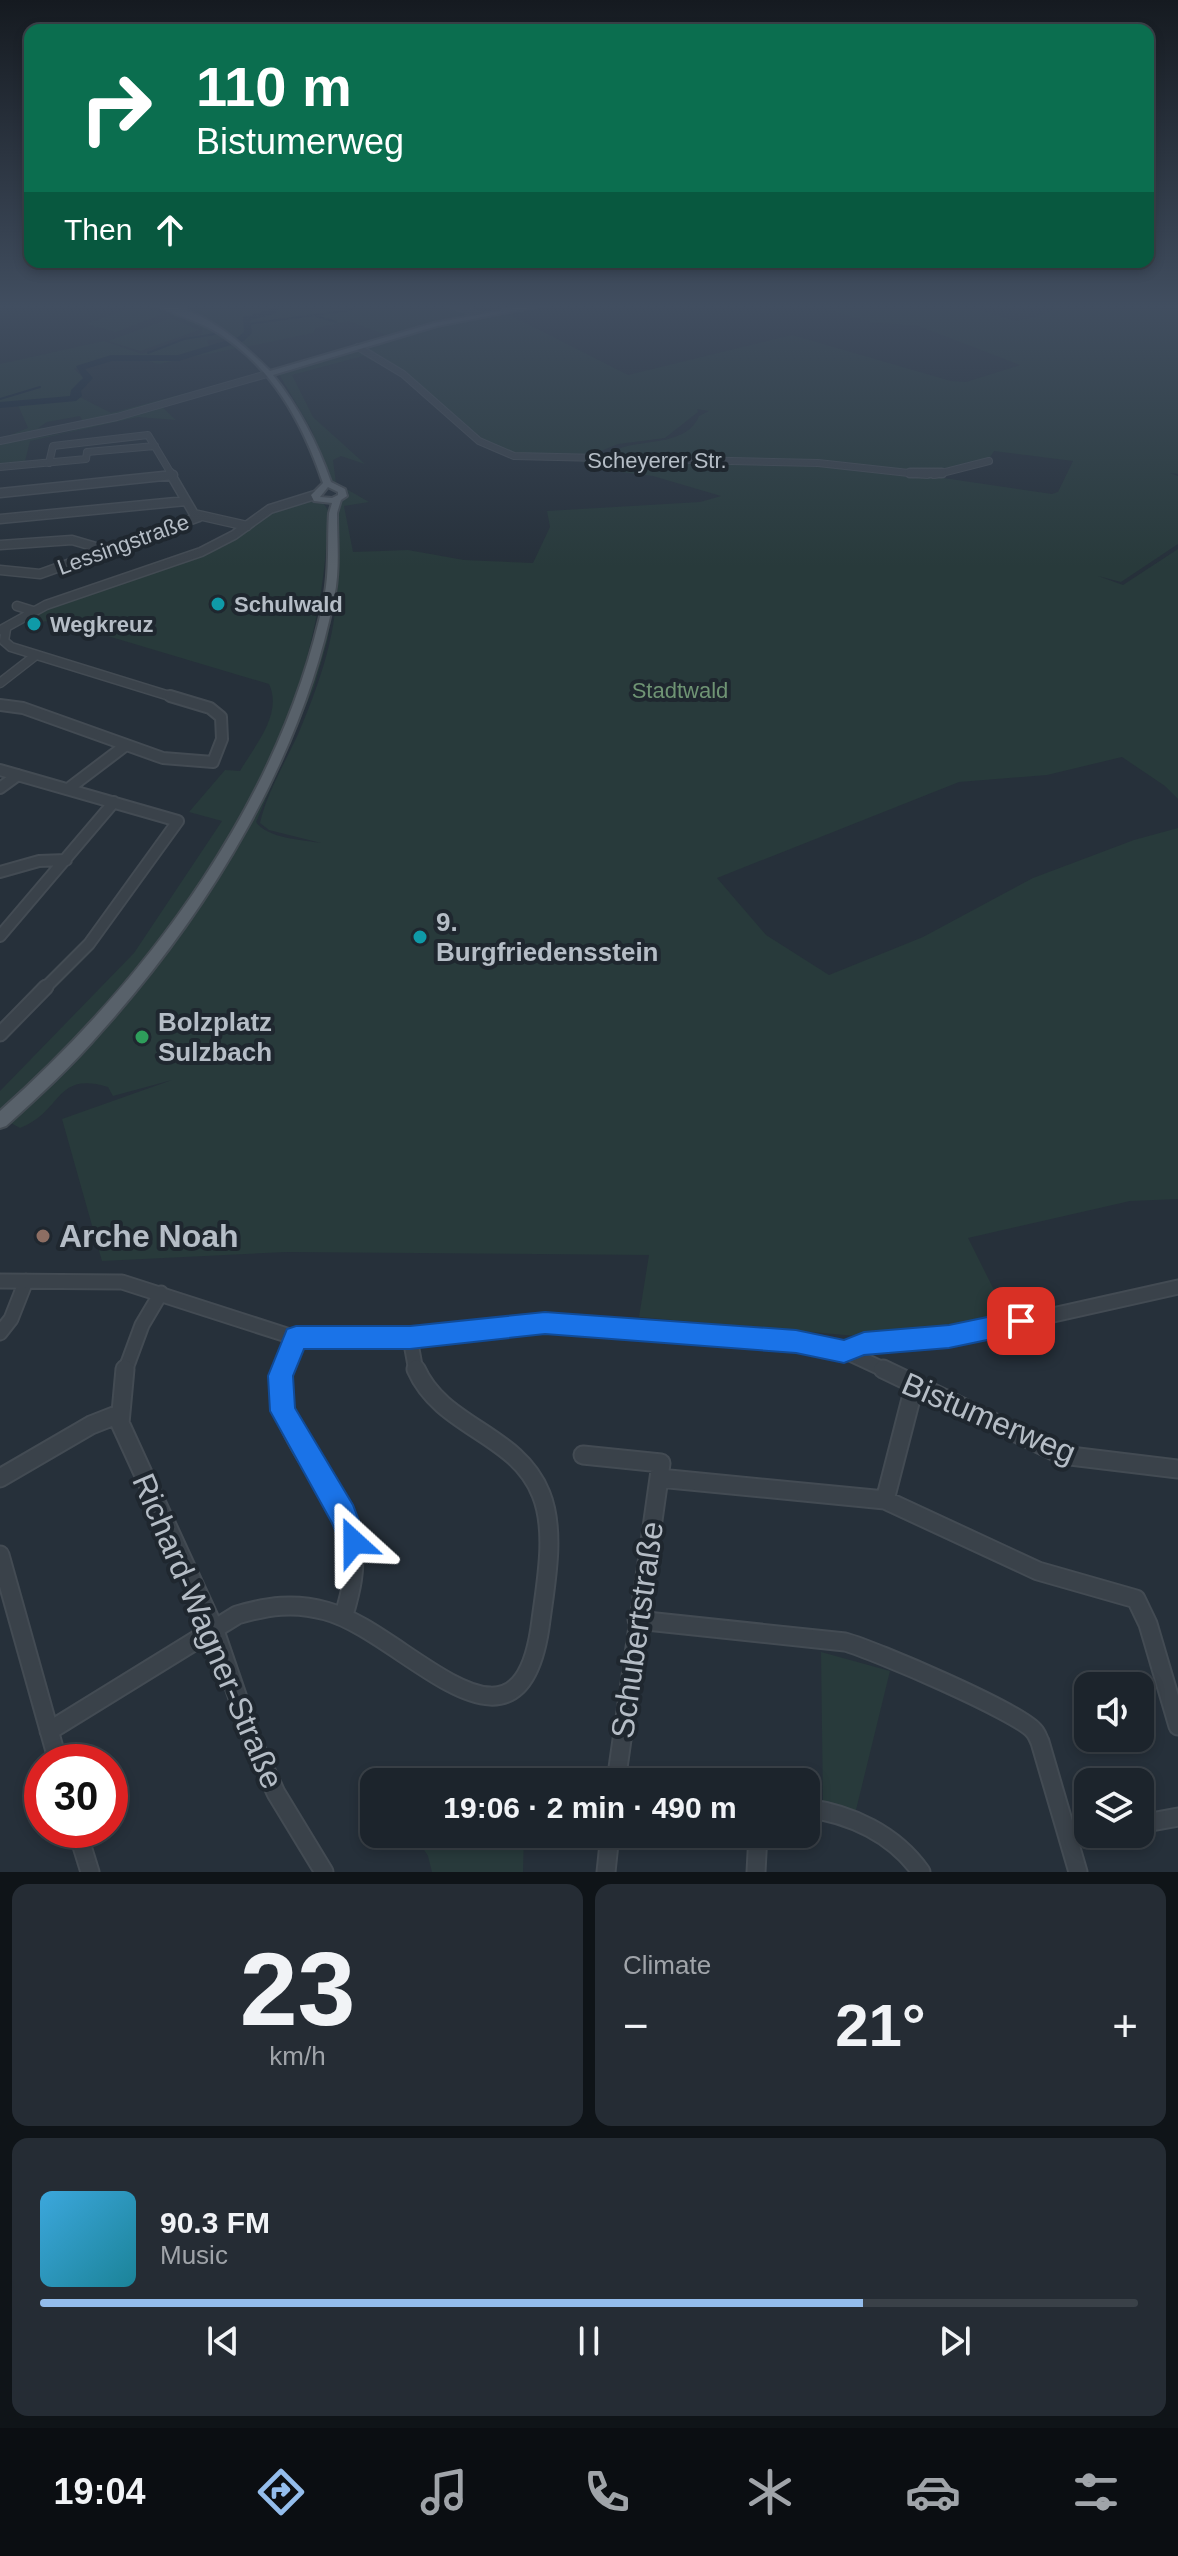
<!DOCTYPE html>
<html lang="en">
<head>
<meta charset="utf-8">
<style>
	body { margin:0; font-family:Arial,sans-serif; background:#252c34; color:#f1f3f6; height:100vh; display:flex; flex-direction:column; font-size:30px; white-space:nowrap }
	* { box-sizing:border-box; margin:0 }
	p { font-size:26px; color:#a0a4a9 }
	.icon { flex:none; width:44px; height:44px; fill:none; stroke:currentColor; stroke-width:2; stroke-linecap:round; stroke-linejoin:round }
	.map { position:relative; height:1872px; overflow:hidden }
	.side { display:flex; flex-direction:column; gap:12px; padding:12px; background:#0f1418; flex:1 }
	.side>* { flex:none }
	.top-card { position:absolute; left:24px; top:24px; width:1130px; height:244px; border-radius:16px; box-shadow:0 4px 12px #0003,0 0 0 2px #3a4148; background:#0b6e4f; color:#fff; overflow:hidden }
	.tools { position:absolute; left:1074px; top:1672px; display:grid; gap:16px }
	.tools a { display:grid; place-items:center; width:80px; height:80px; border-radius:16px; background:#1c242c; box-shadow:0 4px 12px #0003,0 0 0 2px #3a4148; font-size:40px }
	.speed { position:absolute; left:24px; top:1744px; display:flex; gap:16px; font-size:40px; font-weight:700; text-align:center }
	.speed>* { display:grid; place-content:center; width:104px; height:104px; border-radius:50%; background:#1c242c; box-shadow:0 4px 12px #0003,0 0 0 2px #3a4148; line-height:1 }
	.speed .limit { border:12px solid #d22; background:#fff; color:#111 }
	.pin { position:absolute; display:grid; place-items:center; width:68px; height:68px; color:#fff; margin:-34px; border-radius:16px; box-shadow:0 4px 12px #0006 }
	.me { position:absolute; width:88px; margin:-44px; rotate:336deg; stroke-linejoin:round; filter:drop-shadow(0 0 6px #0008) }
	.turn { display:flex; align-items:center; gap:28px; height:168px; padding:0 40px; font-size:36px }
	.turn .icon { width:104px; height:104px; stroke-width:2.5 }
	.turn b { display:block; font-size:56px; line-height:68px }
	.then { display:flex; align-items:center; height:76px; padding:0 40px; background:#0003; gap:16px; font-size:30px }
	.big { font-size:60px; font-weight:600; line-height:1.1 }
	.side .card { flex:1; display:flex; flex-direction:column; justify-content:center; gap:12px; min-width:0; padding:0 28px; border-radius:16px; background:#252c34 }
	.side .dial { align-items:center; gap:0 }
	.dial b { font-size:104px; line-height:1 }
	.song { display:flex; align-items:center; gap:24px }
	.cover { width:96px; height:96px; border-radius:12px; background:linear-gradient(135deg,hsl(200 70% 55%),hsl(190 70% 35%)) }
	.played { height:8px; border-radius:4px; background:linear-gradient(90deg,#94bdec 75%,#3a4148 75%) }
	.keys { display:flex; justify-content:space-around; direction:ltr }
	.heat { display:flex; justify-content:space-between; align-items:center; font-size:44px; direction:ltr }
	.side .tiles { flex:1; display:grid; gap:12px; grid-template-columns:1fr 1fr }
	.card:last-child { grid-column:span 2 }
	.trip { position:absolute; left:360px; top:1768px; width:460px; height:80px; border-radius:16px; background:#1c242c; box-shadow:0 4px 12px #0003,0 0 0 2px #3a4148; font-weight:600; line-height:80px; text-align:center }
	.menu { display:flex; height:128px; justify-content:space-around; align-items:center; background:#0b0e12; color:#a0a4a9 }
	.menu .icon { width:56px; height:56px }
	.menu .selected { color:#94bdec }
	.menu b { font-size:36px; color:#f1f3f6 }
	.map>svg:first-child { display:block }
	.green { fill:#283a3b; fill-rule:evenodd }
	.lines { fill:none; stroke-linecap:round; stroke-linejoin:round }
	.stream { stroke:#1a2837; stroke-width:2 }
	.river { fill:#1a2837; fill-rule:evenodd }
	.minor-far4-casing { stroke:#434b53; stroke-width:8 }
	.minor-far3-casing { stroke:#434b53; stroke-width:11 }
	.minor-far2-casing { stroke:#434b53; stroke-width:14 }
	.minor-far1-casing { stroke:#434b53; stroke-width:17 }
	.minor-casing { stroke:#434b53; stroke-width:21 }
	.major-casing { stroke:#434b53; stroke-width:4 }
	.minor-far4 { stroke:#3a424a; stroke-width:6 }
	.minor-far3 { stroke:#3a424a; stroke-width:8 }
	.minor-far2 { stroke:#3a424a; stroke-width:10 }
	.minor-far1 { stroke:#3a424a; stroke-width:13 }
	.minor { stroke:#3a424a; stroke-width:17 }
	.major { fill:#58616a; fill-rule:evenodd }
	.route { fill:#1a73e8; stroke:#114b97; stroke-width:2 }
	.culture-dot { fill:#0f9aa8; stroke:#1f272f; stroke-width:3 }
	.leisure-dot { fill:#2e9e5b; stroke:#1f272f; stroke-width:3 }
	.education-dot { fill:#8d6e63; stroke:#1f272f; stroke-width:3 }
	.labels { text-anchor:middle; stroke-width:8; stroke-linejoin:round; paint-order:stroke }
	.far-street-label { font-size:22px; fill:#b5bdc6; stroke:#1f272f }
	.far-poi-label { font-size:22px; font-weight:bold; fill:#b5bdc6; stroke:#1f272f; text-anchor:start }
	.far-park-label { font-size:22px; fill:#6f9474; stroke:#1f272f }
	.poi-label { font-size:26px; font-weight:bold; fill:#b5bdc6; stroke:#1f272f; text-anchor:start }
	.near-poi-label { font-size:32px; font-weight:bold; fill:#b5bdc6; stroke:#1f272f; text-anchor:start }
	.near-street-label { font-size:32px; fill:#b5bdc6; stroke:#1f272f }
</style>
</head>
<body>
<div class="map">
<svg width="1178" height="1872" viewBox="0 0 1178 1872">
	<rect width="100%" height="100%" fill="#26303a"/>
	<!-- green -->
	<path class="green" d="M173,305H449L470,314L387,335L348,321L316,328L313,333L245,347L222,330Z
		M812,305H963L1016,321L1040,316L1061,305H1178V474L1170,473L1178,476V544L1121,582L1098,576L1123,585L1178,549V799L1165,786L1122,757L1047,775L959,782L717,878L766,935L829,975L923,937L1033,878L1134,840L1178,828V1199L1130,1201L968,1238L1007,1316L868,1337L639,1317L649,1255L286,1252L102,1261L62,1119L172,1080L113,1096L108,1087C54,1071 63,1112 20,1128L9,1122L130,998L185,926L251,822L302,713L324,643L338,581L327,642L314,687L256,822C266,838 303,840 321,843L269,830L260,823C267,792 286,761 299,732C335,647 343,599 336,507L349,493L332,483L311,429L279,374L358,350L402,376L363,356L292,375L313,417L365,464L341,456L333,460L336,483L369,502L344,506L353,552L408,550L464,560L533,563L550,527L547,511L700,502L721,496L653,476L597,469L581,461L766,459H601C608,455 616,449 624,447C648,440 688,444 699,416L709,411L697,409L698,412L665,438L618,444L596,453L593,460L514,455L482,442L405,375L364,348L438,325L504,312L628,375L792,335L951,381L966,382L1020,365L916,325L874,323ZM994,451L1073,461L1058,492L1052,494L937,477L989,459Z
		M135,306L165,313L116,332L86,324Z
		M180,313L226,339L207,340L209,347L204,350L231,343L238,348L158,364L143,359L155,358C126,356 100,356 74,369L84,378L72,393L111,413L190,392L193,394L83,422L80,416L47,422L38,428L57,427L0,439L28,428L18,405L0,407V364L104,341L142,354L203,333L201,328L173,316Z
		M171,318L199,330L140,351L108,341Z
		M162,407L176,420L138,417L30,441L25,461L0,464V444L64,433Z
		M304,500L323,503L328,510C325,743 174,964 0,1110V1091L134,953L222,821L189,812L225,770L240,771C255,745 283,714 269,684L101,634L74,622L21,621L47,607L222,545L248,531L246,529L263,515Z
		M821,1652L890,1671L855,1814L823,1804Z
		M414,1834H524L523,1872H432L428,1856Z"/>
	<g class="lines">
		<!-- stream -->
		<path class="stream" d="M277,307L282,305
			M316,316L336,322
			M248,324L351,310
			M148,353L184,339L215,334
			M0,399L40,387"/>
		<!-- river -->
		<path class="river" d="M273,305H282L275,314L250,320L252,333L244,341L179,361H112L85,369L93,378L81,391L82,396L76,401L0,408V402L70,396L71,390L83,378L76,366L111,355H178L238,337L244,332L243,317L269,310Z"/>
		<defs>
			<path id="minor-far4" d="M452,305L480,315
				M358,347L403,374L479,441L514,456L818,463L927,475
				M0,441L117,417L267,374
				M49,463L53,446L148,435L172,475
				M0,467L86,459L87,452L155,446
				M169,475H173
				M934,475L989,461"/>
			<path id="minor-far3" d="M170,473L194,514L247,526
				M910,473H942
				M0,493L173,475
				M0,519L186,501
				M0,545L72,540L106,550
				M0,570L40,574L199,517
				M17,606L33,611
				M6,629L4,641L11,647L176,698
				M1,630L46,605L201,552L234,535L270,509L315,495
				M0,683L36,655"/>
			<path id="minor-far2" d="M0,705L23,708L163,758L213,762L222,739L221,717L210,708L170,696
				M0,770L178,821L89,944L44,989
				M0,788L18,775
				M68,789L126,745
				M0,872L39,861L66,860
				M0,936L114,802"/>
			<path id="minor-far1" d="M0,1034L46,987
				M0,1281L122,1282L296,1338H410L545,1323L819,1344L844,1351L887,1371
				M0,1333L11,1319L26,1281
				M410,1338L416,1371
				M844,1351L864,1343L986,1330L1178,1287
				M125,1371L142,1325L161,1293
				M282,1371L296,1338"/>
			<path id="minor" d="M125,1369L120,1423L214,1628L253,1742L276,1793L324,1872
				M283,1369C266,1429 339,1485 352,1542C357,1568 351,1591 344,1615
				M883,1369L1062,1455L1178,1469
				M583,1455L661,1463L659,1478L885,1500L914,1387
				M0,1478L91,1425L119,1414
				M885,1500L1038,1571L1136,1599L1148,1624L1178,1726
				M0,1555L58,1762
				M637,1620L845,1642C874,1650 1019,1712 1034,1731C1037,1734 1038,1738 1040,1742L1078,1872
				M49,1731L237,1615C268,1606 294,1602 326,1611C405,1632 521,1786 541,1620C546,1582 556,1531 541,1494C517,1433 442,1428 416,1369
				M616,1782L659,1478
				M806,1808C851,1814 894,1834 921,1872
				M1140,1824L1178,1817
				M77,1830L90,1872
				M1069,1835L1088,1833
				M606,1872L610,1834
				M756,1872L758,1834"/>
			<path id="major" d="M157,305C200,305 241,342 270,371L434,323L530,305H545L437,326L273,375C299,408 317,442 331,482L345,489L347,496L341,500L337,513C337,540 340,571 334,598C303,757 209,912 101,1032C72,1066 39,1096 6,1126L0,1128V1111C150,977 283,798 324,598C330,571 327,540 329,513L332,503L314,501L311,495L323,483C302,421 270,363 213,330C195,320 175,315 157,305ZM328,487L338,492V495L332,498L320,497Z"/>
		</defs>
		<!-- minor-far4 casing -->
		<use href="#minor-far4" class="minor-far4-casing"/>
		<!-- minor-far3 casing -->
		<use href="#minor-far3" class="minor-far3-casing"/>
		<!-- minor-far2 casing -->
		<use href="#minor-far2" class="minor-far2-casing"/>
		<!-- minor-far1 casing -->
		<use href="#minor-far1" class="minor-far1-casing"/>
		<!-- minor casing -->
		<use href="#minor" class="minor-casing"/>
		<!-- major casing -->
		<use href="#major" class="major-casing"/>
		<!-- minor-far4 -->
		<use href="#minor-far4" class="minor-far4"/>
		<!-- minor-far3 -->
		<use href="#minor-far3" class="minor-far3"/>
		<!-- minor-far2 -->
		<use href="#minor-far2" class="minor-far2"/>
		<!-- minor-far1 -->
		<use href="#minor-far1" class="minor-far1"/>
		<!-- minor -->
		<use href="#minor" class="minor"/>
		<!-- major -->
		<use href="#major" class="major"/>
	</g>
	<!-- sky -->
	<linearGradient id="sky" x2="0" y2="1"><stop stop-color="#151a20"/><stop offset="0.54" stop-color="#414e60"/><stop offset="1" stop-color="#414e60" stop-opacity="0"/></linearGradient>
	<rect width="1178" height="567" fill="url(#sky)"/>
	<!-- route -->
	<path class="route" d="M1021,1310L1030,1313L1033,1321L1030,1329L1021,1333L949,1348L864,1355L844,1363L796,1353L545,1334L410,1349H304L293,1376L295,1408L353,1505L367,1542L363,1552L354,1556L344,1552L332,1523L270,1411L268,1376L287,1329L296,1326H410L545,1312L796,1330L844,1340L864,1332L949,1325Z"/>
	<!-- markers -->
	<g class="culture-dot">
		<circle cx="218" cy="604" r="8"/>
		<circle cx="34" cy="624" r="8"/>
		<circle cx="420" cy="937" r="8"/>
	</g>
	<circle class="leisure-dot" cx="142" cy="1037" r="8"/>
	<circle class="education-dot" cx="43" cy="1236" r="8"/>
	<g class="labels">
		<!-- far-street labels -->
		<g class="far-street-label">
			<text x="657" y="468">Scheyerer Str.</text>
			<text transform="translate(123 544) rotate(-20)" y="8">Lessingstraße</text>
		</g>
		<!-- far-poi labels -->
		<g class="far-poi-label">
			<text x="234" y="612">Schulwald</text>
			<text x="50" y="632">Wegkreuz</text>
		</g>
		<!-- far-park labels -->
		<g class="far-park-label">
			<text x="680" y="698">Stadtwald</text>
		</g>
		<!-- poi labels -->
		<g class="poi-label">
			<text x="436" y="931">9.<tspan x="436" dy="30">Burgfriedensstein</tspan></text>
			<text x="158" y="1031">Bolzplatz<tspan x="158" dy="30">Sulzbach</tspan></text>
		</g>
		<!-- near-poi labels -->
		<g class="near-poi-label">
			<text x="59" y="1247">Arche Noah</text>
		</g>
		<!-- near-street labels -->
		<g class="near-street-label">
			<text transform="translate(989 1418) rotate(23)" y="11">Bistumerweg</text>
			<text transform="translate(637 1630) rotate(-82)" y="11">Schubertstraße</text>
			<text transform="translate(208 1631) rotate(67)" y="11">Richard-Wagner-Straße</text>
		</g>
	</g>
</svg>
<div class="tools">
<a><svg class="icon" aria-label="sound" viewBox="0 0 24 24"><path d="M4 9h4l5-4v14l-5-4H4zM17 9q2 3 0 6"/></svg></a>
<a><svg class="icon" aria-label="layers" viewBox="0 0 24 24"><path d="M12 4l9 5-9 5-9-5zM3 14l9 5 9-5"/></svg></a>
</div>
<div class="speed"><div class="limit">30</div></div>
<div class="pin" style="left:1021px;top:1321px;background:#d93025"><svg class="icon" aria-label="arrive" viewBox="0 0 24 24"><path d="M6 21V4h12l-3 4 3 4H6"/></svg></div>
<svg class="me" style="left:354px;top:1542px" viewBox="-20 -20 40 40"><path d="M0-17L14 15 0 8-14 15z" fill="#1a73e8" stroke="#fff" stroke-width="4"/></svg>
<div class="trip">19:06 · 2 min · 490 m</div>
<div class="top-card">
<div class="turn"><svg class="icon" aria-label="right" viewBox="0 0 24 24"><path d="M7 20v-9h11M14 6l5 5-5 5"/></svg><div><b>110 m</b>Bistumerweg</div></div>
<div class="then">Then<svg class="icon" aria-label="ahead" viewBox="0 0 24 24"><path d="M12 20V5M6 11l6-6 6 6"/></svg></div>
</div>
</div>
<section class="side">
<div class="tiles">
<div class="card dial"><b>23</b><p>km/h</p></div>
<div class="card"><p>Climate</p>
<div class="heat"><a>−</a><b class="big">21°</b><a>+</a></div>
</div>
<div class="card">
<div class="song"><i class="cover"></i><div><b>90.3 FM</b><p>Music</p></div></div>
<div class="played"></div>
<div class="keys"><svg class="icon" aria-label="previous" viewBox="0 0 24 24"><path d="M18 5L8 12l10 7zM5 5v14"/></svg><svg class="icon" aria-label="pause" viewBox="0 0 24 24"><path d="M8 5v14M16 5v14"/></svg><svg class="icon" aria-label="next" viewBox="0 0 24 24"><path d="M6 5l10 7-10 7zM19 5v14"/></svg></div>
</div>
</div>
</section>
<nav class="menu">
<b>19:04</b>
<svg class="icon selected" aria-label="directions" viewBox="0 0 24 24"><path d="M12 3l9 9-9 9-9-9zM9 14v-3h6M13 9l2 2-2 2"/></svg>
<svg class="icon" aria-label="music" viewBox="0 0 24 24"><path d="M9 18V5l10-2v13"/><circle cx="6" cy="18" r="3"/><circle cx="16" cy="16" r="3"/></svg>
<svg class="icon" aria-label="phone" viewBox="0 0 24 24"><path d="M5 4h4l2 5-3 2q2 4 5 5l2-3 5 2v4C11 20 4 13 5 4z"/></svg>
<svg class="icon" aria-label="climate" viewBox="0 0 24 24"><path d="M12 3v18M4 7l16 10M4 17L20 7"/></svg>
<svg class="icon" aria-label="car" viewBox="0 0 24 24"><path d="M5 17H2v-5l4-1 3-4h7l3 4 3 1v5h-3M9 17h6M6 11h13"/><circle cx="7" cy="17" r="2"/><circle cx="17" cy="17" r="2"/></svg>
<svg class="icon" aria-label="filters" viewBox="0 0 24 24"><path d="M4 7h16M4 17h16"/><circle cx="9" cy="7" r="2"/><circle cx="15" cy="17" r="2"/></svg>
</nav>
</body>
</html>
